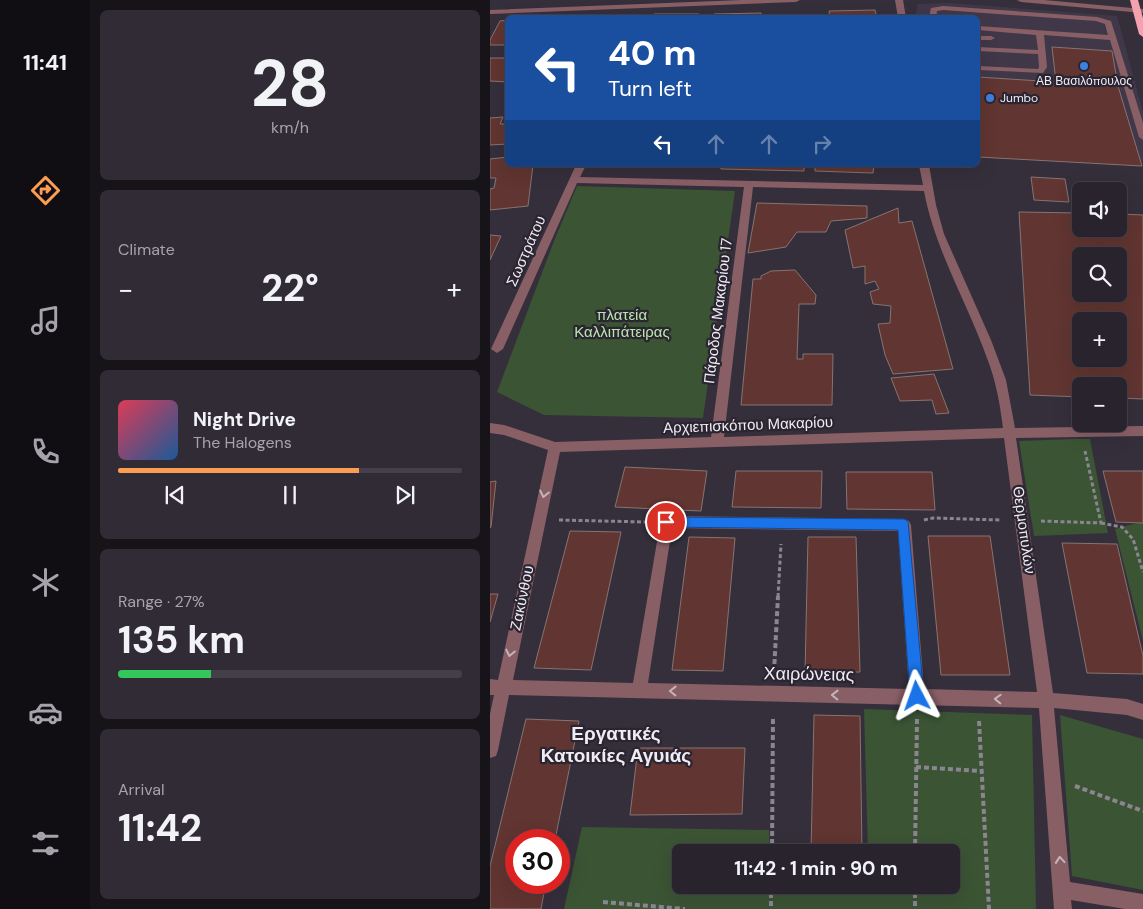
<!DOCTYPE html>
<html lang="en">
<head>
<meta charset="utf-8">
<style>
	body { margin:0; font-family:"DM Sans",sans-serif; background:#302b35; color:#f1f3f6; height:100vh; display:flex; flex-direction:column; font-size:19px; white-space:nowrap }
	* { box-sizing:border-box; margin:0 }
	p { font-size:16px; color:#a5a4aa }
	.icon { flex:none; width:28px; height:28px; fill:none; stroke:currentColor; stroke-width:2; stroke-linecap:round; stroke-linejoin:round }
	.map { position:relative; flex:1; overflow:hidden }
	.drawer { display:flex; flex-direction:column; gap:10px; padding:10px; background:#161319; width:400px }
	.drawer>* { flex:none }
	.hud { position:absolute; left:15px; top:15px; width:475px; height:152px; border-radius:8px; box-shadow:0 5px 20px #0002,0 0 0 1px #444049; background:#1a4fa0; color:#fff; overflow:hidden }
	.controls { position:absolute; left:582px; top:182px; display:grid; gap:10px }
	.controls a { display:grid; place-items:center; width:55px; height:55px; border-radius:8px; background:#28232d; box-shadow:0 5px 20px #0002,0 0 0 1px #444049; font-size:25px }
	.speed { position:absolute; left:15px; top:829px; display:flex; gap:10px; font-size:25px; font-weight:700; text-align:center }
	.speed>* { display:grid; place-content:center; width:65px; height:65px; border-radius:50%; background:#28232d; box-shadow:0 5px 20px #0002,0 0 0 1px #444049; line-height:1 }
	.speed .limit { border:8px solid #d22; background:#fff; color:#111 }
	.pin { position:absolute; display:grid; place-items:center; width:42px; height:42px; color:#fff; margin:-21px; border:2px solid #fff; border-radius:50%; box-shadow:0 1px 5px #0007 }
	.me { position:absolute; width:55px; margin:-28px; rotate:356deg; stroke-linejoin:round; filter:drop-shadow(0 0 4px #0008) }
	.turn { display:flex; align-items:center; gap:18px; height:105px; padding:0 20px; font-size:22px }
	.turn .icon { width:65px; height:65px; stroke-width:2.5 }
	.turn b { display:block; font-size:35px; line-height:42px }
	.lanes { display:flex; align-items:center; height:48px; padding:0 20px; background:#0003; justify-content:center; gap:25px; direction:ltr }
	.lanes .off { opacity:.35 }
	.big { font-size:38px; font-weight:700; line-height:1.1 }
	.drawer .widget { flex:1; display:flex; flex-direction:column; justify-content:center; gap:8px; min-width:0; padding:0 18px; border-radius:8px; background:#302b35 }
	.drawer .dial { align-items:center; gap:0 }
	.dial b { font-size:65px; line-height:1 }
	.song { display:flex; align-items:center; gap:15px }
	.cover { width:60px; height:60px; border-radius:8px; background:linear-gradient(135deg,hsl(350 70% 55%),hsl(210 70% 35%)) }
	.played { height:5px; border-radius:2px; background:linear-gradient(90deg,#fc9d53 70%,#444049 70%) }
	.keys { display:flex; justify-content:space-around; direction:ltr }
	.heat { display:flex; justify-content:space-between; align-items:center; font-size:28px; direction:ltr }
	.charge { height:8px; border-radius:4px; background:linear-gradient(90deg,#34c759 27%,#444049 0) }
	.trip { position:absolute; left:182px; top:844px; width:288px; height:50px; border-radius:8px; background:#28232d; box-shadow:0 5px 20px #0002,0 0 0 1px #444049; font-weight:700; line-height:50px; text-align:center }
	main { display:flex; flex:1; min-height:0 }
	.dock { display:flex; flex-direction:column; width:90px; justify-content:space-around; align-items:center; background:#100e12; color:#a5a4aa }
	.dock .icon { width:35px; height:35px }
	.dock .active { color:#fc9d53 }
	.dock b { font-size:22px; color:#f1f3f6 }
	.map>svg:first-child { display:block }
	.built { fill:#403849 }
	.green { fill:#3b5434 }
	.building { fill:#613531; stroke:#867472; fill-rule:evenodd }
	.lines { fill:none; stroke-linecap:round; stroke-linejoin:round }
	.path-far1 { stroke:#8a8590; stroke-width:3; stroke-dasharray:4 2.5; stroke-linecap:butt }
	.path { stroke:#8a8590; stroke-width:4; stroke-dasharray:5 3; stroke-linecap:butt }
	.minor { fill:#895f66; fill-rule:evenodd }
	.highway { fill:#f4a2b0; fill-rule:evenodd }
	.oneway { stroke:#c6b4bb }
	.route { fill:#1a73e8; stroke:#114b97 }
	.shop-dot { fill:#3f7fe0; stroke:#2b2531; stroke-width:2 }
	.labels { text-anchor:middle; stroke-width:4.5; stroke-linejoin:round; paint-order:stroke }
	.far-poi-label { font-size:12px; fill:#efecf4; stroke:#2b2531 }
	.street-label { font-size:15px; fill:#efecf4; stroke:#2b2531 }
	.park-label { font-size:15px; fill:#b8e6ab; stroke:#2b2531 }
	.near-street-label { font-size:18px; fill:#efecf4; stroke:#2b2531 }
	.near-neighbourhood-label { font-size:19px; font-weight:bold; fill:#efecf4; stroke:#2b2531 }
</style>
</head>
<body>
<main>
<nav class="dock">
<b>11:41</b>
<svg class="icon active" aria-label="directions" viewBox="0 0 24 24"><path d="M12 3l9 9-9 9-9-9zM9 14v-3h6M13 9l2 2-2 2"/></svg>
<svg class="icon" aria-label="music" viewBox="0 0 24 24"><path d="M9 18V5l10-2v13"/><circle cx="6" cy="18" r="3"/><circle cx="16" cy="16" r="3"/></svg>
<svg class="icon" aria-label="phone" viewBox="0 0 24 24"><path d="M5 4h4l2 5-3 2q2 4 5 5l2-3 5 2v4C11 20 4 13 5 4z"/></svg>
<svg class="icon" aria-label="climate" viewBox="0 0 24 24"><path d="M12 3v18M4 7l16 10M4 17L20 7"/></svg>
<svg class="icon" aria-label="car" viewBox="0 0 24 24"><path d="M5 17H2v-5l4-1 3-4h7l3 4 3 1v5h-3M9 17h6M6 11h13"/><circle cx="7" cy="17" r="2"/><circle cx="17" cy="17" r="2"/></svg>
<svg class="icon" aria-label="filters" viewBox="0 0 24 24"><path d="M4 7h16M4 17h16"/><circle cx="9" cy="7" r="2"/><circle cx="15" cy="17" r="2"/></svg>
</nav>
<section class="drawer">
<div class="widget dial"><b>28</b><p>km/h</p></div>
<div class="widget"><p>Climate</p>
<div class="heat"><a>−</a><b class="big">22°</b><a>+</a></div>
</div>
<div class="widget">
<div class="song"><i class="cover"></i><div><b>Night Drive</b><p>The Halogens</p></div></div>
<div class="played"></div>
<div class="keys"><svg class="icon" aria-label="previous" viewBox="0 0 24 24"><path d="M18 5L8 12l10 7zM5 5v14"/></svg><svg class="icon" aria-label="pause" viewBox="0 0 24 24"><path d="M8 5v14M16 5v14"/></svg><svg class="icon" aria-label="next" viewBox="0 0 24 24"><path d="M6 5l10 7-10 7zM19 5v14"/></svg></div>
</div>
<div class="widget"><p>Range · 27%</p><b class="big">135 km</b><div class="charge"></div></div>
<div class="widget"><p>Arrival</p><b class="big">11:42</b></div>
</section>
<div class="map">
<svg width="653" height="909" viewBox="0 0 653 909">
	<rect width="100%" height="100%" fill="#352f3c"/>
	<!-- built -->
	<path class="built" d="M460,3L627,16L653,112V161L488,158V18H426L427,4Z"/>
	<!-- green -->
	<path class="green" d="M87,186L245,191L213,418L54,415L7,392L64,241Z
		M584,439H600L618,533L544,536L529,441Z
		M647,523H653V641L625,529Z
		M374,709L542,715L546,909H74L92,827L279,830L280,852H191V885H461V852H378Z
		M570,715L653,739V890L582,876Z"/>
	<!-- building -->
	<path class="building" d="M385,10L387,18H340L339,11Z
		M271,13V18H224V14Z
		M164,14H209L208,18H163Z
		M18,20V45H0V40L10,21Z
		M562,47L622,51L628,86L566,82Z
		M0,58H18V82L0,81Z
		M488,77L628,86L652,166L488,157Z
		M13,117L10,124H18V144L0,145V118Z
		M18,157V165H43L38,206L0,210V189L4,188L6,178H0V159Z
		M230,165H314V171L231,169Z
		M325,165H384L383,173L325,171Z
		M541,177L575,179L579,202L544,200Z
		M267,203L377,206V218L341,221L336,232H307L296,247L258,253Z
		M408,208L409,223L422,221L463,369L403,374L395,355L388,324L400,323L401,306L383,304L380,292L389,289L385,281L375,284V266L363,268L355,230Z
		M529,212L591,213V229H629V214L653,215V399L629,398V386H591V397L540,395ZM591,256H629V294H591ZM591,321H629V359H591Z
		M0,235L11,236L0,260Z
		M305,270L326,295L325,304H309L307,359H313V354H343L342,405H251L263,279H271V276L281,271Z
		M444,374L459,413L446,414L442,400L410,401L401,378Z
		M135,467L217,471L211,511L125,507Z
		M246,471H332L331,508L242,507Z
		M613,471H653V523L626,522Z
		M356,472H442L445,510L357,509Z
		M6,481L1,527L0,528V482Z
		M80,531L131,532L101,670L44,668Z
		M438,536H500L520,675H451Z
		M199,537L245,538L233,671L182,670Z
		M318,537H366L370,672L315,673Z
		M572,543L627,544L653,656V674L597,673Z
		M0,594H8L0,622Z
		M324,715L370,716L372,852H321Z
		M36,719L89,721L65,840H26V882H56L51,909H0V866Z
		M148,748H255L252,814L140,815Z"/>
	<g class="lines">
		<!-- path-far1 -->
		<path class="path-far1" d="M69,520L155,522
			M434,520L443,518L510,520
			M551,521L611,523L595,451
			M611,523L632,527L643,539L653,572
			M288,597L291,544"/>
		<!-- path -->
		<path class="path" d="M284,672L288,596
			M489,721L499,909
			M426,767L491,771
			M585,786L653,811
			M282,852L283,716
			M425,852L427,719
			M281,885V909
			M425,885V909
			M113,902L195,909"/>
		<!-- minor -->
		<path class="minor" d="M252,0H310L306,2L0,14V10Z
			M405,0H413L416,18H408Z
			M527,0H554L653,9V13L531,2Z
			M453,6L607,17L621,21L653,123V140L649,137L620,40L554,35L557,67L553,73L488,70V66L548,69L549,67L548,54L488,51V47L548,50L546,35L488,30V26L618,35L615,24L606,21L453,10L447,11L446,18H439L441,8Z
			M488,36H501L505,38L501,40H488Z
			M86,165H96L90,177L433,185L429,165H439L446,205L454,234L501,340L516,380L525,428L653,426V436L526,438L563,693L637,699L653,704V720L637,715L564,708L580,882L653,894V909H635L581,900L582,909H564L549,708L19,695L8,750L6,756L0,758V714L4,695H0V679L8,680L58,450L14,435L0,433V423L14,425L65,442L221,437L254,187L87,183L13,349L7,353L1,349ZM263,187L434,191C445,250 477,302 497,358C506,381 510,404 513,428L234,437ZM514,438L547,692L434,689L421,525L419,521L414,519L176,516L171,518L143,683L23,680L70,452ZM182,528L408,531L419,689L158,683Z"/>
		<!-- highway -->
		<path class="highway" d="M640,0H648L653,18V37L649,34Z"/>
	</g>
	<!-- one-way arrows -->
	<defs><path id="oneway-chevron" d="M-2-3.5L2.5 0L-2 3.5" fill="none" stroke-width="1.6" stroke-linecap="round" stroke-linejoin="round" transform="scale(1.25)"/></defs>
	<g class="oneway">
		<use href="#oneway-chevron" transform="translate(54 494) rotate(102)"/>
		<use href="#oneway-chevron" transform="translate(20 653) rotate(102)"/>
		<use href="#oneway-chevron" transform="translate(183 691) rotate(-179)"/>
		<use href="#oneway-chevron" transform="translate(345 695) rotate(-179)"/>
		<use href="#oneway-chevron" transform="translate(508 699) rotate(-178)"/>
		<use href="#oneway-chevron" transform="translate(570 860) rotate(-95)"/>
	</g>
	<!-- route -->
	<path class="route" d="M176,517L414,519L418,521L434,696L432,701L427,703L422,701L420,696L408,530L176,527L172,526L170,522L172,518Z"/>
	<!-- markers -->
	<g class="shop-dot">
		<circle cx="594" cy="66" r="5"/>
		<circle cx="500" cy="98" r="5"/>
	</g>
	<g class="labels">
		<!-- far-poi labels -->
		<g class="far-poi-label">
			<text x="594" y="85">ΑΒ Βασιλόπουλος</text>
			<text x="510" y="102" text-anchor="start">Jumbo</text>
		</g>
		<!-- street labels -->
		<g class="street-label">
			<text transform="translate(36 251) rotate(-66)" y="5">Σωστράτου</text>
			<text transform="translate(228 311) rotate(-83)" y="5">Πάροδος Μακαρίου 17</text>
			<text transform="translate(258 425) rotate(-2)" y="5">Αρχιεπισκόπου Μακαρίου</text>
			<text transform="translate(534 530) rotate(82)" y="5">Θερμοπυλών</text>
			<text transform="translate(32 598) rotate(-78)" y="5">Ζακύνθου</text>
		</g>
		<!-- park labels -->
		<g class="park-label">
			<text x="132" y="320">πλατεία<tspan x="132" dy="17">Καλλιπάτειρας</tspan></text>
		</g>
		<!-- near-street labels -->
		<g class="near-street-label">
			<text transform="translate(319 674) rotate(1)" y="6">Χαιρώνειας</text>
		</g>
		<!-- near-neighbourhood labels -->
		<g class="near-neighbourhood-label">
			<text x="126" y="740">Εργατικές<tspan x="126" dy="22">Κατοικίες Αγυιάς</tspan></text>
		</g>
	</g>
</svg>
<div class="controls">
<a><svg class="icon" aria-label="sound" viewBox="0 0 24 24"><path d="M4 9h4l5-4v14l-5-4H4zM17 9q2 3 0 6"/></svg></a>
<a><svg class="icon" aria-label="search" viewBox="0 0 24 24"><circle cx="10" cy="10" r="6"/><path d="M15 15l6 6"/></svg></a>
<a>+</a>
<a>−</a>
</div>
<div class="speed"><div class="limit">30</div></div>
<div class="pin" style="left:176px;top:522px;background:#d93025"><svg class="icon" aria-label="arrive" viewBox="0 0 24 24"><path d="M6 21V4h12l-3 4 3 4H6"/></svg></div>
<svg class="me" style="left:427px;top:696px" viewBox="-20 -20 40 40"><path d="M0-17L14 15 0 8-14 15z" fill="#1a73e8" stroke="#fff" stroke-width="4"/></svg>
<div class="trip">11:42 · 1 min · 90 m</div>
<div class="hud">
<div class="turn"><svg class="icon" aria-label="left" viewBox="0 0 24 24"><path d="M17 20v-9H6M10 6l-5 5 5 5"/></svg><div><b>40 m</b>Turn left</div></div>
<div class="lanes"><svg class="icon" aria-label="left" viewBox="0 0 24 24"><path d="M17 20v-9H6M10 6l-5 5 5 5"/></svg><svg class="icon off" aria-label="ahead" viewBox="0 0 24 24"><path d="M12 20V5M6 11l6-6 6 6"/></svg><svg class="icon off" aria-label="ahead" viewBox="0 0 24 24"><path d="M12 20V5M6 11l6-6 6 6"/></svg><svg class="icon off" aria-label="right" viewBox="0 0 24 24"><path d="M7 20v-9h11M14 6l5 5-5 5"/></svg></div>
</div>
</div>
</main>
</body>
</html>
